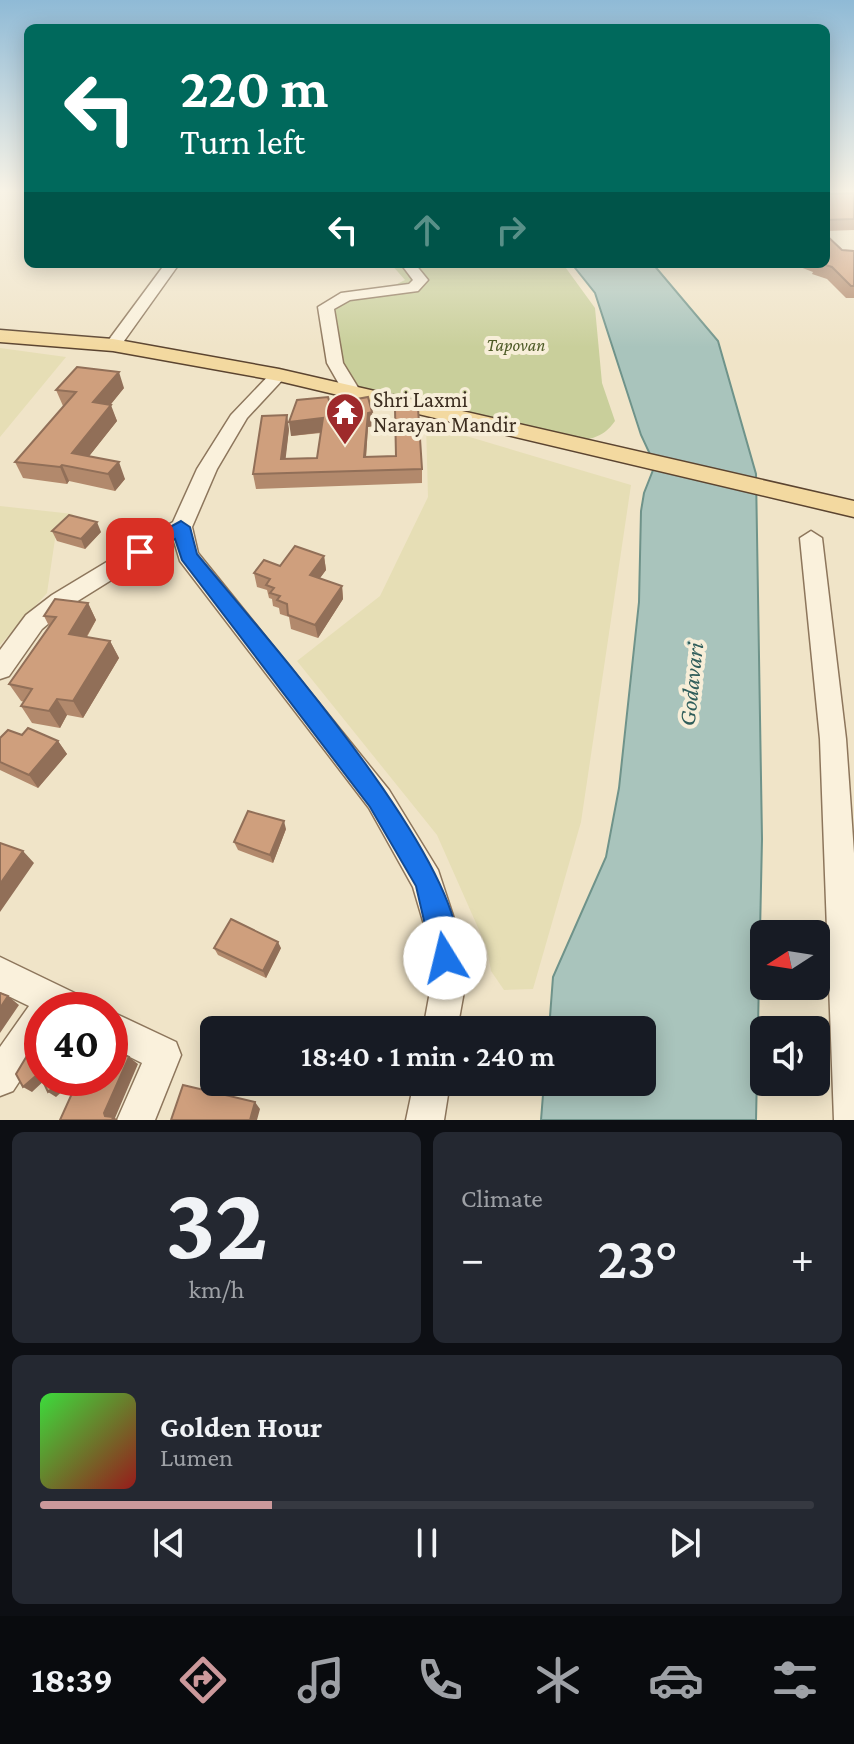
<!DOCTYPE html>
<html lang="en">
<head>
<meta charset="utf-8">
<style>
	body { margin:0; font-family:"Crimson Pro",serif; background:#242831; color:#f1f3f6; height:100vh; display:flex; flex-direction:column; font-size:30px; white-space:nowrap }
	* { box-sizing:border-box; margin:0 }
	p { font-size:26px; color:#9ea1a6 }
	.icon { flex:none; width:44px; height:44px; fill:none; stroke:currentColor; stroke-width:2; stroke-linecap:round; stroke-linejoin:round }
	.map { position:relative; height:1120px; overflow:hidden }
	.panel { display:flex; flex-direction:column; gap:12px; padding:12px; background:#0d0f14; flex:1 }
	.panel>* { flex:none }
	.hud { position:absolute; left:24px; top:24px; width:806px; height:244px; border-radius:12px; box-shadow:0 4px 20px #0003; background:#00695c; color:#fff; overflow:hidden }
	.needle { width:52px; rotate:258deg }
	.controls { position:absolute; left:750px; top:920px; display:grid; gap:16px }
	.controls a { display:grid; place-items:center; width:80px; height:80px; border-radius:12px; background:#171b24; box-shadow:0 4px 20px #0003; font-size:40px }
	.speed { position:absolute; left:24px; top:992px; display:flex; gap:16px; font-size:40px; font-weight:700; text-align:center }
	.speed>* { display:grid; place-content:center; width:104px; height:104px; border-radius:50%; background:#171b24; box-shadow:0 4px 20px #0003; line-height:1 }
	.speed .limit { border:12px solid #d22; background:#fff; color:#111 }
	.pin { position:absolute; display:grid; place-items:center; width:68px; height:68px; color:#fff; margin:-34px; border-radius:16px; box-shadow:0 4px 12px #0006 }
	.me { position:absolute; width:88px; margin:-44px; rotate:351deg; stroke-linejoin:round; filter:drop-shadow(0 0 6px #0008) }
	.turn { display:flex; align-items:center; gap:28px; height:168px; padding:0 24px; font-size:36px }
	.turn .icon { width:104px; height:104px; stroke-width:2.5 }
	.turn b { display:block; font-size:56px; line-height:68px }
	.lanes { display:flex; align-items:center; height:76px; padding:0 24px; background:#0003; justify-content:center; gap:40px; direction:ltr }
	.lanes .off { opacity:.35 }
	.big { font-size:60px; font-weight:600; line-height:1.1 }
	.panel .widget { flex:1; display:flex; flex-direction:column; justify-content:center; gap:12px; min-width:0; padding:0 28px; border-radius:12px; background:#242831 }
	.panel .dial { align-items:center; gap:0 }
	.dial b { font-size:104px; line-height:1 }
	.song { display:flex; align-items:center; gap:24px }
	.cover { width:96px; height:96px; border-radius:12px; background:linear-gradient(135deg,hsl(120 70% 55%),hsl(0 70% 35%)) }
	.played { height:8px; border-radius:4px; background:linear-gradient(90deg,#cc999b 30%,#363941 30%) }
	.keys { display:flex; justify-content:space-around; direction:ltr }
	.heat { display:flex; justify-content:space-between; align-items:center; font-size:44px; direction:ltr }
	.panel .tiles { flex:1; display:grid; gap:12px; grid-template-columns:1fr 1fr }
	.widget:last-child { grid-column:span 2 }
	.trip { position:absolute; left:200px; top:1016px; width:456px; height:80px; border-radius:12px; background:#171b24; box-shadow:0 4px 20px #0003; font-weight:600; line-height:80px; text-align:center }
	.tab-bar { display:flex; height:128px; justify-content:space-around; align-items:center; background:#090b0e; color:#9ea1a6 }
	.tab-bar .icon { width:56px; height:56px }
	.tab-bar .active { color:#cc999b }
	.tab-bar b { font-size:36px; color:#f1f3f6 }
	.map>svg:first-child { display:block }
	.farmland { fill:#e6deb5 }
	.green { fill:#c9cf9b }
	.water { fill:#a9c4bc; stroke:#6f938a; stroke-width:2 }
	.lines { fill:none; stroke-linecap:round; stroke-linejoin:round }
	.minor-casing { stroke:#8d765c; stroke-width:3 }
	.major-casing { stroke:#5b4430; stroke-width:3 }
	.minor { fill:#faf1dc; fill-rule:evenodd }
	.major { fill:#f3d9a0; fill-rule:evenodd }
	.wall { fill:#b2896c }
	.shaded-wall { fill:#916f58 }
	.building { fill:#cf9f7d; stroke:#916f58; stroke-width:2 }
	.route { fill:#1a73e8; stroke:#114b97; stroke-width:2 }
	.labels { text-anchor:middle; stroke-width:8; stroke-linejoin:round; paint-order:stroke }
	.far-park-label { font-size:18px; font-style:italic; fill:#4d5a26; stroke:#f7eed8 }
	.poi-label { font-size:22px; fill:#3d2e20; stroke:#f7eed8; text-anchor:start }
	.water-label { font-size:24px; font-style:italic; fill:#2f5d5a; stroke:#f7eed8 }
</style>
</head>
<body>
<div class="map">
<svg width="854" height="1120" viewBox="0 0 854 1120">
	<rect width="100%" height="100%" fill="#f0e4c8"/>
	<!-- farmland -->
	<path class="farmland" d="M0,348L66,357L0,437Z
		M426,424L631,485L581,822L533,989L504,990L491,971L487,948L437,835L297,661L380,596L428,497Z
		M0,506L73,514L55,539L47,593L0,645Z"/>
	<!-- green -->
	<path class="green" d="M391,264H563L595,308L602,383L615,421C602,440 587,440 566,440L363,395L349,381L320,310L333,299L377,294L405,280Z"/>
	<!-- water -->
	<path class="water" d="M572,264H653L718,341L756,474L762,839L756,1120H541L544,1082H642V1030H549L553,977L606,857L619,788L639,602L641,511L644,493L655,465L641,435L595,293Z"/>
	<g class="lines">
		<defs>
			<path id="minor" d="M165,264H179L119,348H107L105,345Z
				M401,264H415L428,280L418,291L350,300L334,309L343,363L362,394L353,399L347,398L327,363L318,307L341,293L409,284L413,280Z
				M279,370L287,375L247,418L217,469L192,527L198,553L389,790L438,870L458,931L465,986L457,1030H423L431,986L426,931L413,887L369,808L180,561L174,541L68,607L42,629L9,676L0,679V650L26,615L52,595L173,522L197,469L231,415L273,371Z
				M811,531L822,538L846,739L854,853V1120H834L820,739L800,538Z
				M0,957L85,998L90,1010H42V1047L13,1091L0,1096V1047L29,1006L0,992Z
				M110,1011L176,1042L181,1055L155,1120H117L142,1063L110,1047Z
				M414,1082H450L444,1120H406Z"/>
			<path id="major" d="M0,330L113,339L279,369L854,501V517L279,381L113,351L0,342Z"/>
		</defs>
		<!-- minor casing -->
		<use href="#minor" class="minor-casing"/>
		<!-- major casing -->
		<use href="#major" class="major-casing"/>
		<!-- minor -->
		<use href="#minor" class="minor"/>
		<!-- major -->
		<use href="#major" class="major"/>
	</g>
	<!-- wall -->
	<path class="wall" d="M854,193V230L826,231V194Z
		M842,250L854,251V298H846L827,279L812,274L813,272L800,267L801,264H826Z
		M124,388L110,405L117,421L89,456L125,479L115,491L69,481L67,484L23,478L15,462L64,406H63L56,390Z
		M330,404L372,412L373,426L368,427L366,457L422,469V483L256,489L253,474L289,429L285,459L317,458L321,433L291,436Z
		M52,531L101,532L85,549L57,541Z
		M324,556L326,570L319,579L342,586L343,599L318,638L291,629L289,617L280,614L279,608L273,606L272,599L269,598L267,590L257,587L254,573Z
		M88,603L96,620L87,637L110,641L119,658L83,718L67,715L60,728L32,723L21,706L24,702L21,701L9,684L49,626L44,616Z
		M22,735L58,741L67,754L38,788L0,770V738Z
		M286,829L273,863L238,850L234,842Z
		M214,948H281L266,978L218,955Z"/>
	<!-- shaded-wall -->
	<path class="shaded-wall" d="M119,372L124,388L99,419L93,402Z
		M111,405L117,421L79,469L72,453Z
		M372,412L373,426L368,427L365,471L364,457L368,413Z
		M287,415L289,429L284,473L281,459Z
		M323,418L324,432L291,436L289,422Z
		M119,462L125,479L115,491L108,474Z
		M62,465L69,481L67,484L60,467Z
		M97,522L101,532L85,549L81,539Z
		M324,556L326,570L312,589L310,575Z
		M342,586L343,599L318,638L315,625Z
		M88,603L96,620L78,651L69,634Z
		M110,641L119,658L83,718L73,701Z
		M57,699L67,715L60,728L49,711Z
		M58,741L67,754L38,788L29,775Z
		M284,821L286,829L273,863L270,855Z
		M23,851L34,863L0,912V884Z
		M278,942L281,948L266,978L263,971Z
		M8,996L19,1005L0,1033V1008Z
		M129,1057L138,1064L115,1118L118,1120H111L105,1116L104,1113Z
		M39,1073L47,1078L32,1092L23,1087Z
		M64,1078H77L56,1097L48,1092Z
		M255,1102L260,1109L257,1120H250Z"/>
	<!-- building -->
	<path class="building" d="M854,193V219L826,220V194Z
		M826,235L842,250L854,251V286H851L832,267L822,264H826Z
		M77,367L119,372L93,402L111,405L72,453L119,462L108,474L62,465L60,467L15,462L76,392L56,390Z
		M328,397L330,404L368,397L372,412L368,413L364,457L396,456L395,409L418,408L422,469L253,474L262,416L287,415L281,459L317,458L323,418L289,422L297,400Z
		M69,515L97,522L81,539L52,531Z
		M295,546L324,556L310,575L342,586L315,625L288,615L287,604L277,600L280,596L270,593L274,588L266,585L270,579L254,573L264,560L280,566Z
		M55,599L88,603L69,634L110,641L73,701L57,699L49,711L21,706L32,689L9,684L56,617L44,616Z
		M28,728L58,741L29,775L0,762V738L8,730L22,735Z
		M248,811L284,821L270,855L234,842Z
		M0,843L23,851L0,884Z
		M231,919L278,942L263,971L214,948Z
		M0,993L8,996L0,1008Z
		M41,1036L42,1038V1078H64L48,1092L39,1073L23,1087L16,1074L37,1039Z
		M110,1047L129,1057L104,1113L105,1116L113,1117L112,1120H60L79,1078H110Z
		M183,1085L255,1102L250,1120H171Z"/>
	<!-- sky -->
	<linearGradient id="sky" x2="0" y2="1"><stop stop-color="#8fbad6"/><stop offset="0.55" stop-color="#f8f3e6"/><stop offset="1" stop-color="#f8f3e6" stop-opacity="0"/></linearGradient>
	<rect width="854" height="347" fill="url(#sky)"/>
	<!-- route -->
	<path class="route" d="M181,521L190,527L197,554C252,622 489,885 455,968L445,972L435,968L416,886L370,807L182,560L175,539L146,557H133V547Z"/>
	<!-- icons -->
	<defs>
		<symbol id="temple-pin" viewBox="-11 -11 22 30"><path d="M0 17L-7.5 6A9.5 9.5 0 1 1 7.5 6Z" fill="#9e2a2b" stroke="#f7eed8"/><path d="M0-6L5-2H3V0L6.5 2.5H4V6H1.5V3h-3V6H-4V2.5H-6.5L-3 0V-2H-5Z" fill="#fff"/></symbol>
	</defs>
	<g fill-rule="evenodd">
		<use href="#temple-pin" x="323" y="390" width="44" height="60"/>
	</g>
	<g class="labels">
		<!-- far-park labels -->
		<g class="far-park-label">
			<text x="516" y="351">Tapovan</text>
		</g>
		<!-- poi labels -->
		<g class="poi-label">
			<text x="373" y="407">Shri Laxmi<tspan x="373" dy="25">Narayan Mandir</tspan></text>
		</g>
		<!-- water labels -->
		<g class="water-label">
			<text transform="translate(691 684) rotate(-84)" y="8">Godavari</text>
		</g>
	</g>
</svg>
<div class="controls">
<a><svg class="needle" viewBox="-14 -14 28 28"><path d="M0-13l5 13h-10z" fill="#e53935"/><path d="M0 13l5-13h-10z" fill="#9ea1a6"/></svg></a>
<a><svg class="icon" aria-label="sound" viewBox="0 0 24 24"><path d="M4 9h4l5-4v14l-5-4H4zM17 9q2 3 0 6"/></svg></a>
</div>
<div class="speed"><div class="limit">40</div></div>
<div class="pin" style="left:140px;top:552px;background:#d93025"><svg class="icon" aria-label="arrive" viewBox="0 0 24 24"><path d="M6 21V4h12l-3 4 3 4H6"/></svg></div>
<svg class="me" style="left:445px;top:958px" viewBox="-20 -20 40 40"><circle r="19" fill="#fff"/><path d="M0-13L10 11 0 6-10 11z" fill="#1a73e8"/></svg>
<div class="trip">18:40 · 1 min · 240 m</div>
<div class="hud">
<div class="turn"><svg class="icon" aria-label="left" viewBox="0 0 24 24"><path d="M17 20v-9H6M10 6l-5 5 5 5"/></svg><div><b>220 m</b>Turn left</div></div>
<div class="lanes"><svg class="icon" aria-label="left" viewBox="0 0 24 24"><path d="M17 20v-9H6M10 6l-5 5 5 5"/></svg><svg class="icon off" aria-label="ahead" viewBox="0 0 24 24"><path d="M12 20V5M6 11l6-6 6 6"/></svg><svg class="icon off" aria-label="right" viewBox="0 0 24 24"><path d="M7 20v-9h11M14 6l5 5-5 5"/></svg></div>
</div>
</div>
<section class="panel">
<div class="tiles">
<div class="widget dial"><b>32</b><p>km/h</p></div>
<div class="widget"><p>Climate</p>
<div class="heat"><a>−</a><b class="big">23°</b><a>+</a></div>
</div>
<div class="widget">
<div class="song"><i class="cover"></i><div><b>Golden Hour</b><p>Lumen</p></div></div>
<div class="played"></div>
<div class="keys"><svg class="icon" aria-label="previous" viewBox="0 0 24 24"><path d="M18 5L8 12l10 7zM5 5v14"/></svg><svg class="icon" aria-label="pause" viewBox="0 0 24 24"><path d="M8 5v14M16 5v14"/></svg><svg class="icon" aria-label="next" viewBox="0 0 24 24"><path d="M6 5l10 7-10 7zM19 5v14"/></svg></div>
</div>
</div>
</section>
<nav class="tab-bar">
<b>18:39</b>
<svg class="icon active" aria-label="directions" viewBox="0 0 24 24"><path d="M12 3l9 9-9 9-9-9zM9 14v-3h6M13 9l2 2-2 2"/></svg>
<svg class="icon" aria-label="music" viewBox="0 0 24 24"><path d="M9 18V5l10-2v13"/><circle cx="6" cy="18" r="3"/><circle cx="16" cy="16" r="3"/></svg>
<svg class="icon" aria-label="phone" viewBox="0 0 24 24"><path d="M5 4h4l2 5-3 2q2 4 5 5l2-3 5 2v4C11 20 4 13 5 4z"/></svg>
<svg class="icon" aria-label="climate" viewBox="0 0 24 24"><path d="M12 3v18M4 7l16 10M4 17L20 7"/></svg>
<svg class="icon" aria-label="car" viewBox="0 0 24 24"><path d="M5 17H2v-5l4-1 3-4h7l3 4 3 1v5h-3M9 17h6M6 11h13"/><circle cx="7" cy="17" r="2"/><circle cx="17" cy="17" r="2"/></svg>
<svg class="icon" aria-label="filters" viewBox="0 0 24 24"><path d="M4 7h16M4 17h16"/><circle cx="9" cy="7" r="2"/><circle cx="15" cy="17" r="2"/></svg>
</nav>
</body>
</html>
